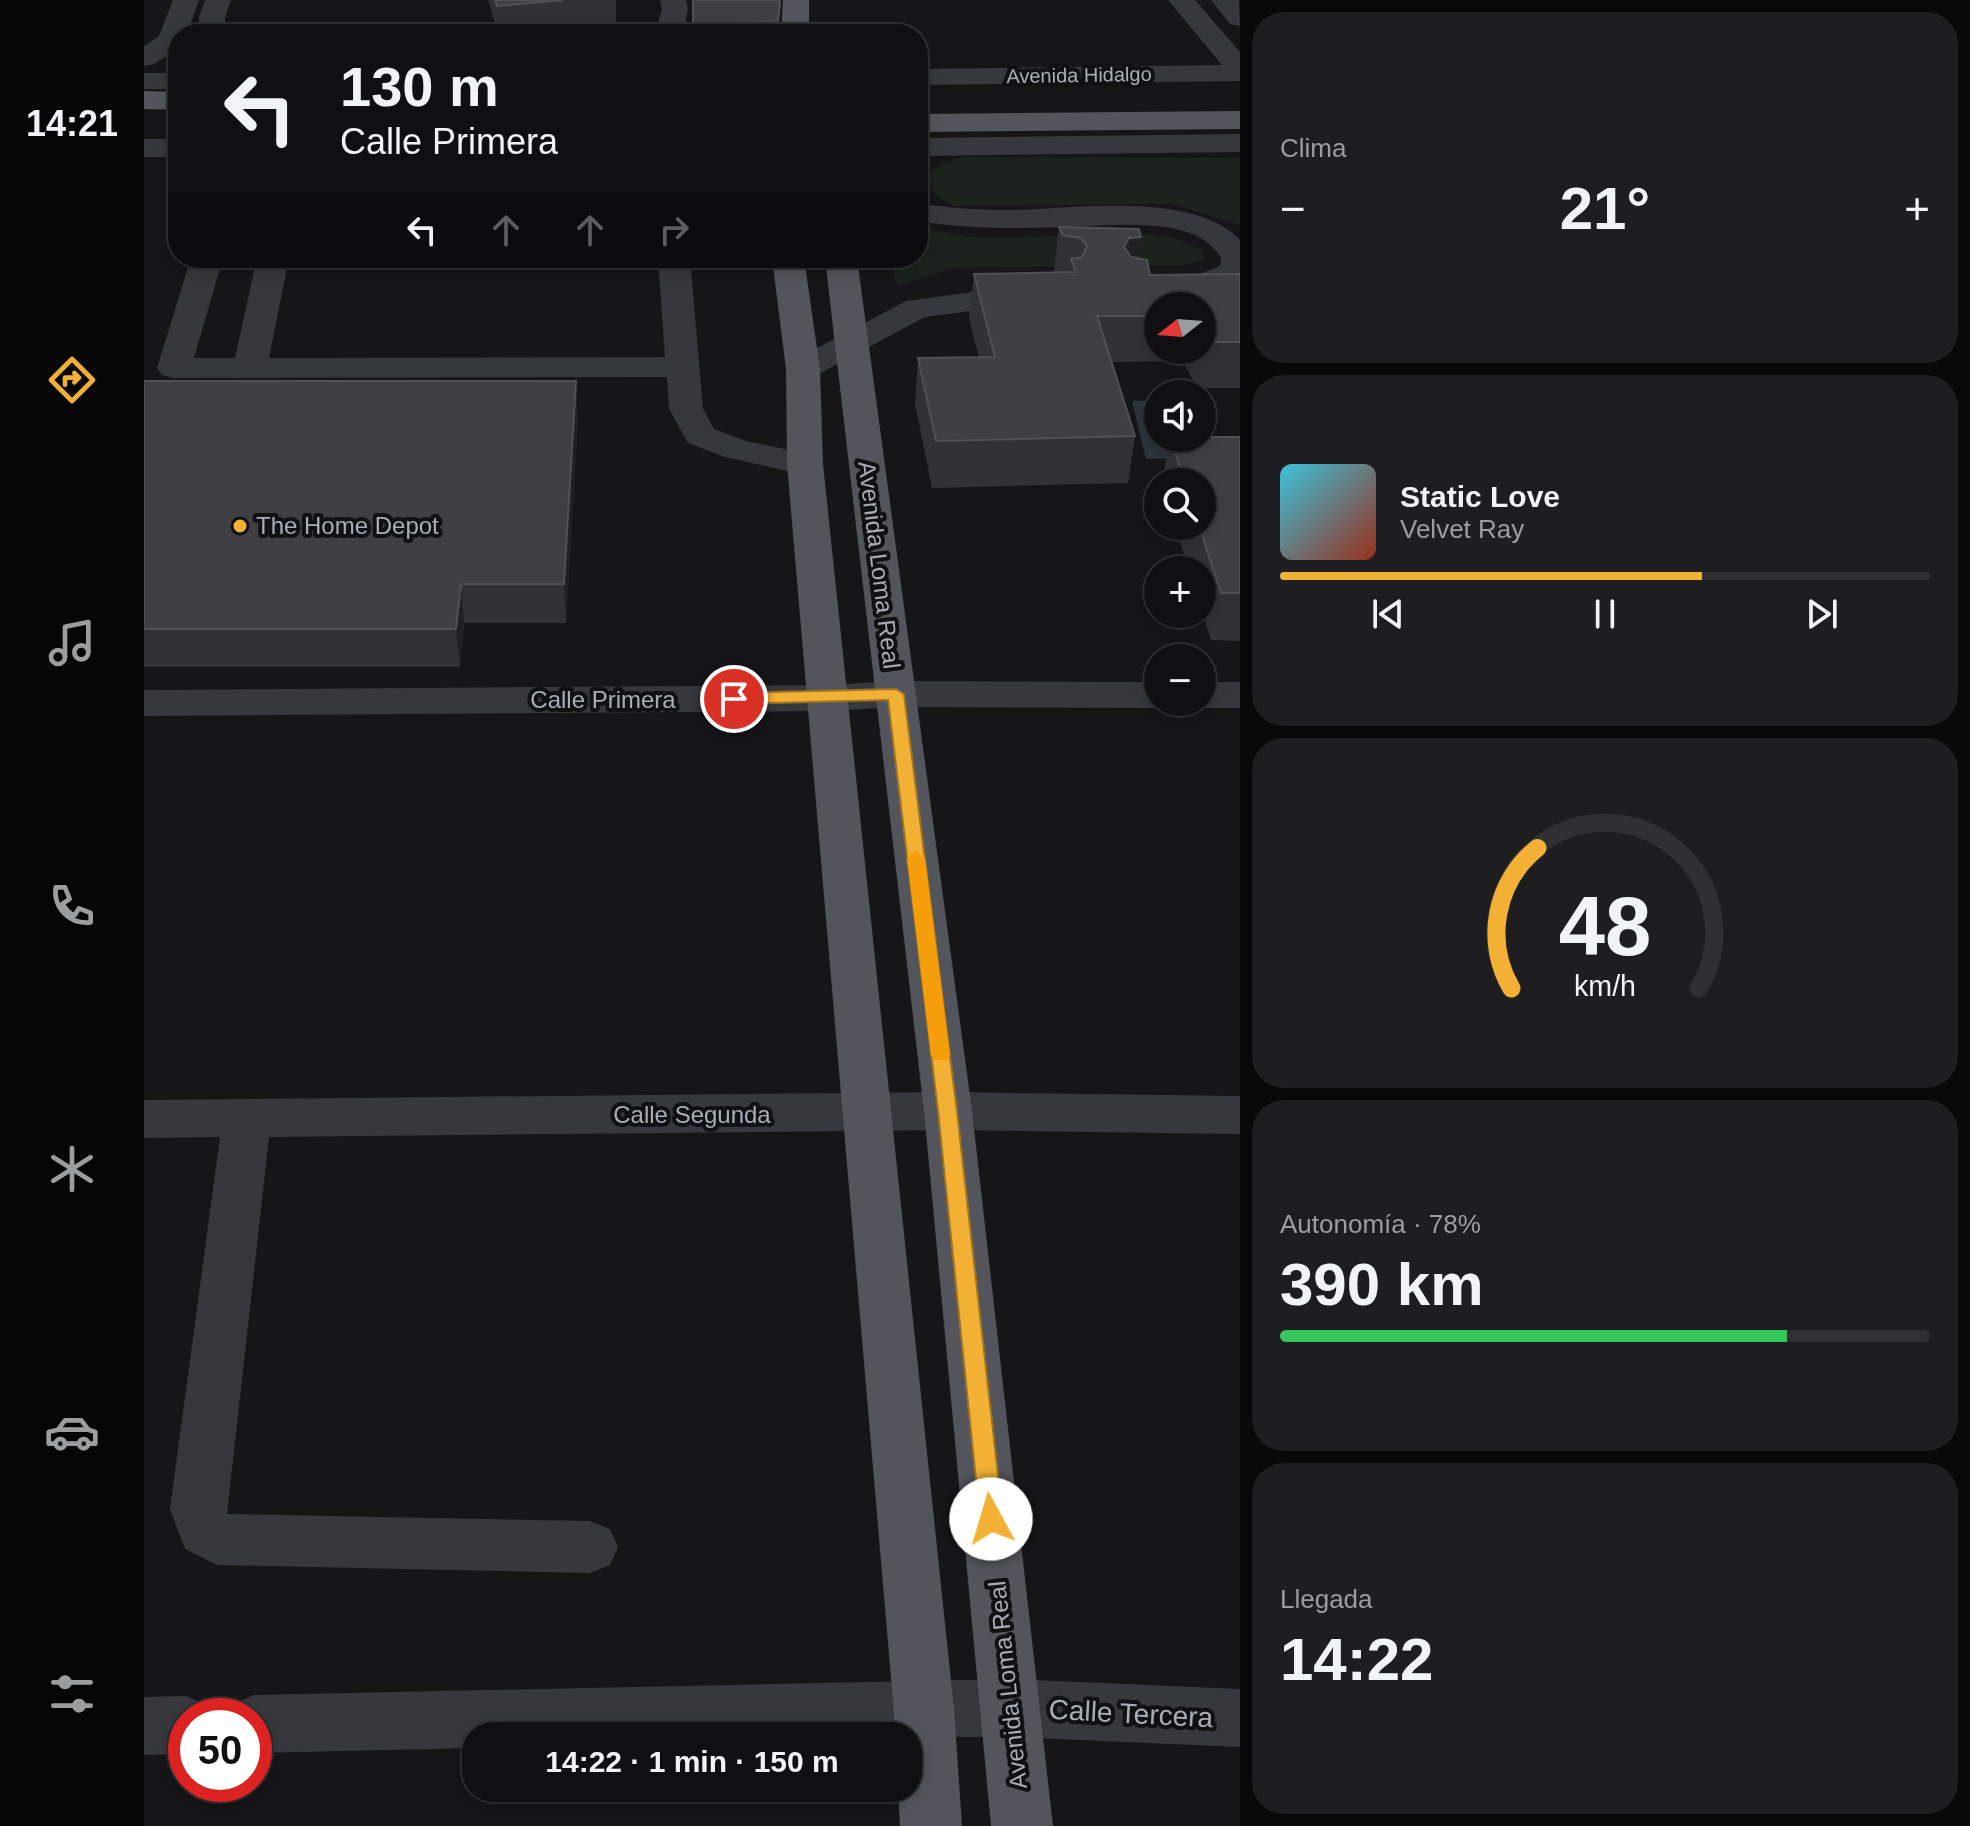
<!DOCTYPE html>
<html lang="es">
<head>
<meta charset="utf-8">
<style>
	body { margin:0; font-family:Helvetica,sans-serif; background:#1e1e20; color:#f1f3f6; height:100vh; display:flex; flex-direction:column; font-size:30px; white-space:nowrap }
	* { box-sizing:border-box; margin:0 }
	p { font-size:26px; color:#9c9d9f }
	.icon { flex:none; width:44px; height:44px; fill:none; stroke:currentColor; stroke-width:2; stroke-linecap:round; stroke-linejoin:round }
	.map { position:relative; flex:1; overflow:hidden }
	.side { display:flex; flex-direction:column; gap:12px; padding:12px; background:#09090a; width:730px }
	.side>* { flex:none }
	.top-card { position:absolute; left:24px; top:24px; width:760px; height:244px; border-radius:32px; box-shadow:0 4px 12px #0003,0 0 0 2px #303032; background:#101012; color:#f1f3f6; overflow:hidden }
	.needle { width:52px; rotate:253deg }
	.fabs { position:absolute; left:1000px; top:292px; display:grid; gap:16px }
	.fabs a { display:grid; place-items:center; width:72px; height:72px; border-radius:50%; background:#101012; box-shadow:0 4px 12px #0003,0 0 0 2px #303032; font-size:40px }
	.speed { position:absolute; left:24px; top:1698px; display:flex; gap:16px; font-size:40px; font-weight:700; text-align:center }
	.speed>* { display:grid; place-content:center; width:104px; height:104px; border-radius:50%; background:#101012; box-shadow:0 4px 12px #0003,0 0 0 2px #303032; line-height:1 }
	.speed .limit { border:12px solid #d22; background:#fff; color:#111 }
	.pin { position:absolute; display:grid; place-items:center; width:68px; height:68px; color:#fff; margin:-34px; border:4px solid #fff; border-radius:50%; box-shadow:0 2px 8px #0007 }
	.me { position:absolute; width:88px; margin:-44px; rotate:354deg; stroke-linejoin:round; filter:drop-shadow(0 0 6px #0008) }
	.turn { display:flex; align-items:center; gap:28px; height:168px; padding:0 40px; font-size:36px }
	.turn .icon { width:104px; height:104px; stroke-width:2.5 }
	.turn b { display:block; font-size:56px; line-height:68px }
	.lanes { display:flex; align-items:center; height:76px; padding:0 40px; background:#0003; justify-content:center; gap:40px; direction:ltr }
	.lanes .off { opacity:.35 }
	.big { font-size:60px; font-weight:800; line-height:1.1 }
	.side .tile { flex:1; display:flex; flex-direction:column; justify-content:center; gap:12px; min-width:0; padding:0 28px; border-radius:32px; background:#1e1e20 }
	.side .dial { align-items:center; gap:0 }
	.dial svg { height:208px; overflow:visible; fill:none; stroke:#303032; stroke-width:7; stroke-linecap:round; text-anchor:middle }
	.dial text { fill:#f1f3f6; stroke:none }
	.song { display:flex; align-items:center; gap:24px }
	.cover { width:96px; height:96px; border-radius:12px; background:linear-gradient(135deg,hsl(190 70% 55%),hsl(10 70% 35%)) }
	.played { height:8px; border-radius:4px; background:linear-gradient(90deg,#f2b134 65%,#303032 65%) }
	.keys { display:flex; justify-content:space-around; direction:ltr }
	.heat { display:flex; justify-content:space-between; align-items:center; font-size:44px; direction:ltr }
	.charge { height:12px; border-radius:6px; background:linear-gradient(90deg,#34c759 78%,#303032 0) }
	.trip { position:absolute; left:318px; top:1722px; width:460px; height:80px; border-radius:32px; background:#101012; box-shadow:0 4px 12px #0003,0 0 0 2px #303032; font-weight:800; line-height:80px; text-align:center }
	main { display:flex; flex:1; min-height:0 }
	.menu { display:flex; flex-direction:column; width:144px; justify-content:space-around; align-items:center; background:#060607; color:#9c9d9f }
	.menu .icon { width:56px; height:56px }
	.menu .selected { color:#f2b134 }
	.menu b { font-size:36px; color:#f1f3f6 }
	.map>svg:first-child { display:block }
	.green { fill:#1c231d }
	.water { fill:#2c353c }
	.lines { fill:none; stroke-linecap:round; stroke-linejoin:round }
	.minor { fill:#37383d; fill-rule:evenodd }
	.major { fill:#53555c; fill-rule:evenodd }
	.wall { fill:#323236; fill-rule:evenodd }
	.shaded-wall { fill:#212124 }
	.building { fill:#3f3f44; stroke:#4f5156; stroke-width:2 }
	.route { fill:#f2b134; stroke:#9d7322; stroke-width:2 }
	.slow { fill:#f59e0b }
	.poi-dot { fill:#f2b134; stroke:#111113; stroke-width:3 }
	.labels { text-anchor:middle; stroke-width:8; stroke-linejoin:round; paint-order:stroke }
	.far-street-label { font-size:20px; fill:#a8adb8; stroke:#111113 }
	.poi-label { font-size:24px; fill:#a8adb8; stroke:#111113; text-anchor:start }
	.street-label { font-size:24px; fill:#a8adb8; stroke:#111113 }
	.near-street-label { font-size:28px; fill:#a8adb8; stroke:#111113 }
</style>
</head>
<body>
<main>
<nav class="menu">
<b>14:21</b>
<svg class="icon selected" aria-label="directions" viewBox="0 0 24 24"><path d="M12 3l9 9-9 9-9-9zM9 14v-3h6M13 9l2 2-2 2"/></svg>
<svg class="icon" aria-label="music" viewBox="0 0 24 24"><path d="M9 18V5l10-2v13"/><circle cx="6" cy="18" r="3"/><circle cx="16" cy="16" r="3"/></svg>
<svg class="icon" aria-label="phone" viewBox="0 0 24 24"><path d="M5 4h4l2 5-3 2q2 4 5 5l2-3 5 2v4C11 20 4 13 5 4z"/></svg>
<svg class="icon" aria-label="climate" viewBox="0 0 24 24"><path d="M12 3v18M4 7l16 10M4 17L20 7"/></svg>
<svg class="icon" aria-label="car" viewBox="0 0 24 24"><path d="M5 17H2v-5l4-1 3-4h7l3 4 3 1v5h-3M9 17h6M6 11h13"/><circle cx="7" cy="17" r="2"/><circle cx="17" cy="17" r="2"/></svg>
<svg class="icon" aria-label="filters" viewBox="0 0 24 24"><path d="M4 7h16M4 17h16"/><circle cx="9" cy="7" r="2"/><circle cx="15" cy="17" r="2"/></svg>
</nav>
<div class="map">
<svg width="1096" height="1826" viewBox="0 0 1096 1826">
	<rect width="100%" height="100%" fill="#161618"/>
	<!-- green -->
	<path class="green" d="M816,157L1096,158V225L1028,204L810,206L792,196L783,179L788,170Z
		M774,226C796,232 819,237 842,238C906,241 1001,217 1057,250L1061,260L1039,265L809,268L753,286L747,258H774Z"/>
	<!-- water -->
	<path class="water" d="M1014,400V438H1050L1058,458L1002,459L988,401Z"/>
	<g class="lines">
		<!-- minor -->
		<path class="minor" d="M29,0H55L43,34H34V48L10,64L0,66V46L15,36Z
			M61,0H87L81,17L82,34H54L55,17Z
			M516,0H542L544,9L539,34H511L518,9Z
			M1024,0H1051L1096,52V81L774,85V69L1078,65Z
			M1067,0H1095L1096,26L1086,24Z
			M0,73H34V89H0Z
			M1096,134V152L774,156V138Z
			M0,139H34V157H0Z
			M774,203C804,208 835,210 865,210C928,209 1050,190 1096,240V280C1075,289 1052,303 1030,298L1025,291L1030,284L1076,266L1077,257C1069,247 1061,239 1049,234C1010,220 961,226 921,227C871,229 823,229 774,221Z
			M47,258H79L50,358H91L113,258H145L125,358L521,357L514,258H546L559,409L570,429L602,441L674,456L679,464L674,472L661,475L581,457L544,443L525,409L523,377L30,378L18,375L13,368Z
			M888,284L899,287L904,294L899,301L781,317L671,376L659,379L647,376L642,369L647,362L762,301Z
			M752,681L1014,682V702H1029L1014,708L752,707L684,711L0,716V690L684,685Z
			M1058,682H1096V708H1058L1044,704L1043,702H1058Z
			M804,1092L1096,1096V1134L804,1130L125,1137L83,1514L446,1521L466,1529L474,1547L466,1565L446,1573L73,1565L41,1549L26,1509L76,1137L0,1138V1100Z
			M868,1679L1096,1689V1747L868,1737L332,1736V1748L110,1753V1716H84L89,1704L110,1695Z
			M42,1696L63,1705L68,1716H42V1754L0,1755V1697Z"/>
		<!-- major -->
		<path class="major" d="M639,0H665V34H637Z
			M0,91L34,92V110L0,109Z
			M1096,111V129L774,132V114Z
			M628,258H660L676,369L679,464L810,1709L818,1826H756L754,1788H764V1736H752L643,464L642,369Z
			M681,258H713L828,1111L909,1826H847L780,1111Z"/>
	</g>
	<!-- wall -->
	<path class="wall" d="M344,0H472V23L354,33Z
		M549,0H637L634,32L549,34Z
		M915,227L997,237L993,258L1006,275L1096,274V388H1053L1039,361L968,362L991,436L984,483L788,488L771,404L774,358L835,357L825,319L830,274L910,272ZM1014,306H1058V350H1014Z
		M0,381L434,418L422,623H320L316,667H0Z
		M1096,437V641L1067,640L1058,611V570H1045L1031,526H1058V482H1018L1026,438Z"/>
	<!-- shaded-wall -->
	<path class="shaded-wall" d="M997,237L990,282L980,247L985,238Z
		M432,381L434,418L422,623L420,584Z
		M317,584L320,623L316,667L312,629Z"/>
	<!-- building -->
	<path class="building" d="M351,0H419L353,6Z
		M549,0H636L634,22L549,24Z
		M915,227L995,229L997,237L985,238L980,247L987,257L1003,260L1006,275L1096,274V342H1062L1058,335V306H1014V316H953L991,436L792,441L774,358L851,357L830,274L932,272L927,259L938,257L943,246L936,238L919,235Z
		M0,381H432L420,584H317L312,629H0Z
		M1058,437H1096V593H1077L1055,526H1058V482H1041L1026,438Z"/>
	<!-- route -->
	<path class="route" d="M752,689L760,694L813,1111L859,1519L856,1526L847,1529L839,1526L836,1519L794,1111L744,700L590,704L582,699L590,693Z"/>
	<!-- slow -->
	<path class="slow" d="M772,851L781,858L806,1055L803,1060H790L787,1055L763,858Z"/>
	<!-- markers -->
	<circle class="poi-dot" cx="96" cy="526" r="8"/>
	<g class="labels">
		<!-- far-street labels -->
		<g class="far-street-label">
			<text transform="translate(935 75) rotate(-1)" y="7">Avenida Hidalgo</text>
		</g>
		<!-- poi labels -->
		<g class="poi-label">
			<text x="112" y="534">The Home Depot</text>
		</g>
		<!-- street labels -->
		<g class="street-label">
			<text transform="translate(735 565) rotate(83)" y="8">Avenida Loma Real</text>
			<text x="459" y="708">Calle Primera</text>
			<text x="548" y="1123">Calle Segunda</text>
			<text transform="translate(864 1685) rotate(-96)" y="8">Avenida Loma Real</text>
		</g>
		<!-- near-street labels -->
		<g class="near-street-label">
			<text transform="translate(987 1713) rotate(3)" y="10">Calle Tercera</text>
		</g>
	</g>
</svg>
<div class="fabs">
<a><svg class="needle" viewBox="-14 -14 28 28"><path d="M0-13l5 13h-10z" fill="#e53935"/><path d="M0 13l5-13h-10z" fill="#9c9d9f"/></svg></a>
<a><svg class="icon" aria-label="sound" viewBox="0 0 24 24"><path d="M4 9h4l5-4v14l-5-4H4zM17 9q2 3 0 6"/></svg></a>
<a><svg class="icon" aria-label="search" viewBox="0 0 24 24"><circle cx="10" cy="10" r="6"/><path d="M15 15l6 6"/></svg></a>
<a>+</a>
<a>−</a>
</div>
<div class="speed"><div class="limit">50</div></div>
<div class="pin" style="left:590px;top:699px;background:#d93025"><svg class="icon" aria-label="arrive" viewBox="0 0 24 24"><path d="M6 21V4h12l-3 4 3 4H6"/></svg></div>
<svg class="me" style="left:847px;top:1519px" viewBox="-20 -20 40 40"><circle r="19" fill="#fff"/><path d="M0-13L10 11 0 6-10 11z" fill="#f2b134"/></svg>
<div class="trip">14:22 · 1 min · 150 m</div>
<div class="top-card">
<div class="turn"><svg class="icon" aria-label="left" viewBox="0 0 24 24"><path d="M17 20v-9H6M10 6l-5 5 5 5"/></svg><div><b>130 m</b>Calle Primera</div></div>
<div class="lanes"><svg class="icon" aria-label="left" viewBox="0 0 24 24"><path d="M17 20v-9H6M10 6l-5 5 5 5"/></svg><svg class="icon off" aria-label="ahead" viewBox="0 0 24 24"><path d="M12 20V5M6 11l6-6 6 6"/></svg><svg class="icon off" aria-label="ahead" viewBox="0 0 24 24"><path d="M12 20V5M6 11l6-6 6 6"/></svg><svg class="icon off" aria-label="right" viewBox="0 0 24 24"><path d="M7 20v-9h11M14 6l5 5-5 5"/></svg></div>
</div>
</div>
<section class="side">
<div class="tile"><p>Clima</p>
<div class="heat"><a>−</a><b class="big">21°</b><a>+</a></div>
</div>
<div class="tile">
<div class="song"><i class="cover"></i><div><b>Static Love</b><p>Velvet Ray</p></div></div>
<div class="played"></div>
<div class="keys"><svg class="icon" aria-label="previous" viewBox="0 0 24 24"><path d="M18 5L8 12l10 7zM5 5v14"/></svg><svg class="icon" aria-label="pause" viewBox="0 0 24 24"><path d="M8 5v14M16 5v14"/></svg><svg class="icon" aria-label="next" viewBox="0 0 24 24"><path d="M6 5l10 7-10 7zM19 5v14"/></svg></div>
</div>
<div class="tile dial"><svg viewBox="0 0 100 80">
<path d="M14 69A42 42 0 1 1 86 69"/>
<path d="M14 69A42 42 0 0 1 24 15" stroke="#f2b134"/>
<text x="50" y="56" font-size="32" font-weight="700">48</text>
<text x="50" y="72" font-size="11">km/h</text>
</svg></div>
<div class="tile"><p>Autonomía · 78%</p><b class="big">390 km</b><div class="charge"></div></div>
<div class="tile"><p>Llegada</p><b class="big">14:22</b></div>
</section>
</main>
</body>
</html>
